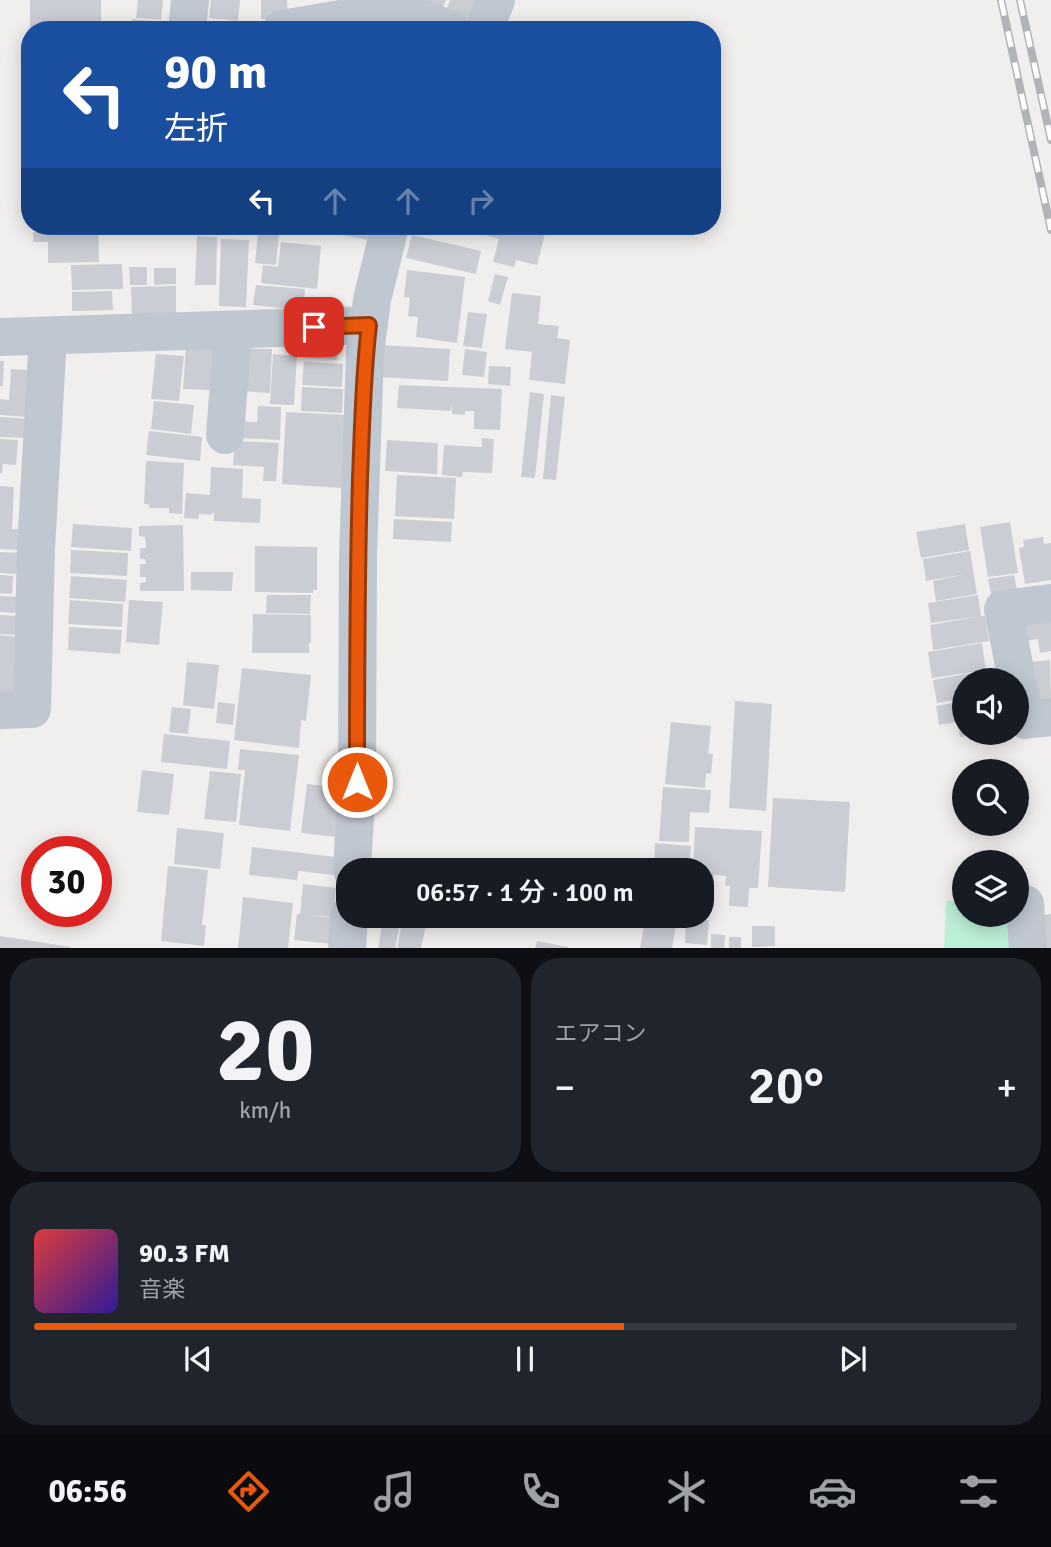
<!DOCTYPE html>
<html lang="ja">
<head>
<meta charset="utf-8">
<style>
	body { margin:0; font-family:Signika,"Noto Sans JP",sans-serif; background:#20242c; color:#f1f3f6; height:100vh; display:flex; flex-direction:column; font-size:26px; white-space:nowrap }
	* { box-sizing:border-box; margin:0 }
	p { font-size:23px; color:#9ea1a6 }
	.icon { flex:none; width:38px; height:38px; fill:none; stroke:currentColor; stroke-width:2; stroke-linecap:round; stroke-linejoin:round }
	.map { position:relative; height:948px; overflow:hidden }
	.side { display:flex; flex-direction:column; gap:10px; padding:10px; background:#0d0f14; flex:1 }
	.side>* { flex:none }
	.top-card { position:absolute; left:21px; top:21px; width:700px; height:214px; border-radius:28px; box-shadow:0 4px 18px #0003; background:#1a4fa0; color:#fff; overflow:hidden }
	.buttons { position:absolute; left:952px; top:668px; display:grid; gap:14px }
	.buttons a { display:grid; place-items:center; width:77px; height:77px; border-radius:50%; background:#171b24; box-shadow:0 4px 18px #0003; font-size:35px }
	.speed { position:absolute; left:21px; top:836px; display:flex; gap:14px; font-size:35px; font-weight:700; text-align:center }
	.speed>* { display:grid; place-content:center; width:91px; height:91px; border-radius:50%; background:#171b24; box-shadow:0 4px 18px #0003; line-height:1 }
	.speed .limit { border:10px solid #d22; background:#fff; color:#111 }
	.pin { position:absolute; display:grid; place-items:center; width:60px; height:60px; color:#fff; margin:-30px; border-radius:14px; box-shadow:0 4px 10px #0006 }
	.me { position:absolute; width:77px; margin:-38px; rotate:0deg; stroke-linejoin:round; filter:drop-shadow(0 0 5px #0008) }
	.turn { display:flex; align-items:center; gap:24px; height:147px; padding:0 28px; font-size:32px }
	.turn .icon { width:91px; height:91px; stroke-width:2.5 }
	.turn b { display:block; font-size:49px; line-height:60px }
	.lanes { display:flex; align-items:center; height:66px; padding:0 28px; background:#0003; justify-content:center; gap:35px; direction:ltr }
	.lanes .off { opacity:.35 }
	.big { font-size:52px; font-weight:600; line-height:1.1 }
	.side .tile { flex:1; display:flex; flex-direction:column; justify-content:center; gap:10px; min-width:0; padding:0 24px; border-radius:28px; background:#20242c }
	.side .dial { align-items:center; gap:0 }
	.dial b { font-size:91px; line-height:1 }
	.song { display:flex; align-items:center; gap:21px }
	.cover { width:84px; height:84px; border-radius:10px; background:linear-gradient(135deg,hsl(0 70% 55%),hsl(250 70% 35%)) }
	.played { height:7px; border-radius:4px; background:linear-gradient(90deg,#ea580c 60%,#363941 60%) }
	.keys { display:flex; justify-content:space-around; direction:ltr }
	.heat { display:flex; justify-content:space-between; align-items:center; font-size:38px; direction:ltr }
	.side .tiles { flex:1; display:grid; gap:10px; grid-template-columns:1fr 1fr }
	.tile:last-child { grid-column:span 2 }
	.trip { position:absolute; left:336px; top:858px; width:378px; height:70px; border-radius:28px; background:#171b24; box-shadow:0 4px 18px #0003; font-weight:600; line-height:70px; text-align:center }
	.tab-bar { display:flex; height:112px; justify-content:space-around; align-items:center; background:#090b0e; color:#9ea1a6 }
	.tab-bar .icon { width:49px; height:49px }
	.tab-bar .on { color:#ea580c }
	.tab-bar b { font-size:32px; color:#f1f3f6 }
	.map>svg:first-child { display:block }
	.green { fill:#bcf0d7 }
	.building { fill:#cacdd4 }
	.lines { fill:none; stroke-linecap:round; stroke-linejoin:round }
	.minor { stroke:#bfc7d1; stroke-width:38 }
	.rail-casing { stroke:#b1b3b9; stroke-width:8 }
	.rail { stroke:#fff; stroke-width:5; stroke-dasharray:16; stroke-linecap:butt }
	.route-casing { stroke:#983908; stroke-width:18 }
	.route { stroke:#ea580c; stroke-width:12 }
</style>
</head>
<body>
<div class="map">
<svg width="1051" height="949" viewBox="0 0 1051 949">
	<rect width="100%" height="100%" fill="#f1efee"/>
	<!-- green -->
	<path class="green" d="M946,901H964V915H1012V948L944,949Z"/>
	<!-- building -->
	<path class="building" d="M30,0H101V30H30Z
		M138,0H163L161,20L136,18Z
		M211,0H240L238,21L209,18Z
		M261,0H287L288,18L261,19Z
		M409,0H446L439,16Z
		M450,0H476L465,27L443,18Z
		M132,19L166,22V30H131Z
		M21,155H30V176H21Z
		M47,226H98L99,262L48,263V242H33V232L47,231Z
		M129,226H167V231L129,233Z
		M172,226H186V231H172Z
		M226,226H249L248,232Z
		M327,226H370L367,240L326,232Z
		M453,226H547L537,265L516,260L514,267L493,262L499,239Z
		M258,232L279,234L276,265L255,263Z
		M412,235L481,251L476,274L406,258Z
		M197,236L217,237L216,285H195Z
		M221,239L249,240L246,307L219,306Z
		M281,242L321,246L317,289L261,283L263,265L278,267Z
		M122,264L123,289L72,290L71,265Z
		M129,267H147V285H130Z
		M154,268H176V284L154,285Z
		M407,270L465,277L457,343L416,337L418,317L408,316L410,298L404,297Z
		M495,274L508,277L500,305L488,301Z
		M256,285L305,289L303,311L253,305Z
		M176,286V316L132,317L131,287Z
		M112,291L113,310L72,311V292Z
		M512,293L541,296L538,324L559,326L557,338L570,340L565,384L529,380L532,352L505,349Z
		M468,312L487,314L482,348L463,346Z
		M304,340L338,341L337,360L303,358Z
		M381,345L450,349L448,381L379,377Z
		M186,346L213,347L210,390L183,389Z
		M243,348L272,349L270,393L240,391Z
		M465,349L487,352L484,377L462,375Z
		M156,354L184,356L179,401L151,399Z
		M273,354L297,356L294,405L270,404Z
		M0,361H4L3,386H0Z
		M304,362L343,364L342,387L302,385Z
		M489,366L511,367L510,386L488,384Z
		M11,369L31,370L29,417L0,415V399L9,400Z
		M399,385L502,389L500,430L474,429V411H465V415L452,414V402L451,411L397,408Z
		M302,387L343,389L342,413L301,411Z
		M530,392L544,394L535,478L521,477Z
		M551,395L565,397L556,480L543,479Z
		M154,401L194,405L191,434L151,429Z
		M258,406L281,407L280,440L237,438V421L257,422Z
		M286,412L346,415L342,488L282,484Z
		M0,417L30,419L28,438L0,437Z
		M149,431L202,437L200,461L146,455Z
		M482,438L494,439L492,473L463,472L462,477L442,475L444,445L482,447Z
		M0,439L18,440L16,465L3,464L2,473H0Z
		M387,440L438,443L437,474L385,471Z
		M235,441L279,443L276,481H263L264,467L233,465Z
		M146,461L184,463L182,514L169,513V508H149V504H144Z
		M211,467L243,469L242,498L261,499L260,523L214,521V513H212V515L199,514L198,519L184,518L186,493L210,495Z
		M397,475L456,478L454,519L395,516Z
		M0,486L14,487L12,529H19L18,550L0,549Z
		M394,519L452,522L451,542L393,539Z
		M1010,522L1018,573L988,577L980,527Z
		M73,524L132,528L131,551L71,547Z
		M965,524L969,550L921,558L916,532Z
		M183,525L184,591H140V583L146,582V577H140V564H146L145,559H140V548H146L145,537L139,536V526Z
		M1043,537L1044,544L1051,543V580L1025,584L1019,548L1024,547L1023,540Z
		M255,546L317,547V590H313V593L255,592Z
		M71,550L128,553L127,576L70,573Z
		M970,551L977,594L936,601L933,581L967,574L926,581L923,559Z
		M0,552L22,553L20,574L0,573Z
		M191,572H233L232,591L191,590Z
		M0,575L13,576L12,594L0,593Z
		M1014,575L1017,590L991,594L988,579Z
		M71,576L127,580L125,602L69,598Z
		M267,595H311L310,614L266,613Z
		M978,595L981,616H985L989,641L933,650L930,625L975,617L931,623L928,603Z
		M0,596L19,597L18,613L0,612Z
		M70,600L123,604L122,627L68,624Z
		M129,600L163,602L159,645L126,642Z
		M253,614L311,615V643H309V653H252Z
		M0,615L18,616L17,635L0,634Z
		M1051,615V651L1040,653L1038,639L1026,641L1022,620Z
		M69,627L122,630L120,654L68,650Z
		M0,635L17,637L15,692L0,691Z
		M982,643L986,670L932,678L928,652Z
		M1050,660L1051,701L1035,702L1031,662Z
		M187,662L219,665L214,709L183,705Z
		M242,668L311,675L306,721L301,720L299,748L234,740Z
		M995,669L997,681H964V698L937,703L933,680Z
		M735,701L772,704L766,811L729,808Z
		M964,701V733H975V735L960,737L955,702Z
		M218,702L235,704L233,725L216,723Z
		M953,703L956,722L939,725L936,706Z
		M172,707L191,709L188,734L169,732Z
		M671,722L711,726L708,754H713L711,774L706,773L705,788L665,784Z
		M164,734L230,741L227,769L161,762Z
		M240,749L299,755L290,831L239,825L245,770H238Z
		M142,770L174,774L169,815L137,812Z
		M210,771L241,774L236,822L204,819Z
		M307,784L343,788L338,837L301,833Z
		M663,787L711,790L709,813L690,812L689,842L659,841Z
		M773,798L850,802L845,892L768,887Z
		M695,827L762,831L758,888H749L748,907L729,906L730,886H725L726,876L714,875L713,902H702V870H693Z
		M177,828L224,833L220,869L174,864Z
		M655,843L691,846L689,870H654Z
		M252,847L336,857L334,875L299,871L297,880L249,875Z
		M168,866L208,870L202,925H206L204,946L161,941Z
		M303,884L336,888L333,917L306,915L334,918L332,944L294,940L297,914H300Z
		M243,897L293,903L288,949H238Z
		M1051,914V949H1043L1041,915Z
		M646,915H678L672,949L640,948Z
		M686,918L709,920L707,945L685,943Z
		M402,921L426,925L421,949H397Z
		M382,925L399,928L395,949H378Z
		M752,926H775V946L752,947Z
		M711,934L725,935L724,948H711Z
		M0,936L71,947L70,949H0Z
		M729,937H741V949H729Z
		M537,941L568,947V949H535Z"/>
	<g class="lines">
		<!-- minor -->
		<path class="minor" d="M282,29L358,16L389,6L451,30
			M187,30L190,0
			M484,30L496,0
			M0,337L369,325
			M225,435L233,330
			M1051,603L1003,609L1025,720L1051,717
			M0,710L32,709L36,549L48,336
			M352,870L357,782L358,556L365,352L372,300L390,226
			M1025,904L1028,949
			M347,949L349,915"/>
		<defs>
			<path id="rail" d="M1001,0L1051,230
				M1020,0L1051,140"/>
		</defs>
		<!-- rail casing -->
		<use href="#rail" class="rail-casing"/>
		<!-- rail -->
		<use href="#rail" class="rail"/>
	</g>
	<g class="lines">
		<defs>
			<path id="route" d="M314,327L369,325C363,376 362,427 360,479C357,580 357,681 357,782"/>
		</defs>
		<!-- route casing -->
		<use href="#route" class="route-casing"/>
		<!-- route -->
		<use href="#route" class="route"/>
	</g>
</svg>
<div class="buttons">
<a><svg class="icon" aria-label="sound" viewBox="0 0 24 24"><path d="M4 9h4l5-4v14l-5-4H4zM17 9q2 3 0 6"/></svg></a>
<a><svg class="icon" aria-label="search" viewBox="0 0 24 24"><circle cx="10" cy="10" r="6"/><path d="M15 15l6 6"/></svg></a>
<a><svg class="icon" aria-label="layers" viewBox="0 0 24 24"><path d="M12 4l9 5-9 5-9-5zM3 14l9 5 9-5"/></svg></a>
</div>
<div class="speed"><div class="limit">30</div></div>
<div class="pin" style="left:314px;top:327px;background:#d93025"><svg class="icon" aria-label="arrive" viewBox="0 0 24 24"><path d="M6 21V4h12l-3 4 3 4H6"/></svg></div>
<svg class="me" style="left:357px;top:782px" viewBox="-20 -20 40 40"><circle r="17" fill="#ea580c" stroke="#fff" stroke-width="3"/><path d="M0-11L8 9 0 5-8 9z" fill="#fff"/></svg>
<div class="trip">06:57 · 1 分 · 100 m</div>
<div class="top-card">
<div class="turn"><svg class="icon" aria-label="left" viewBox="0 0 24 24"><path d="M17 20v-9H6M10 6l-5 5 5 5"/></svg><div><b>90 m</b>左折</div></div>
<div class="lanes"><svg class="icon" aria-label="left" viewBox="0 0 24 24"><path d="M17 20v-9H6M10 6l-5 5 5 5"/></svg><svg class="icon off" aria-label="ahead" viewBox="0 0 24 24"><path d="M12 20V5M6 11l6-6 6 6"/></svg><svg class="icon off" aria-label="ahead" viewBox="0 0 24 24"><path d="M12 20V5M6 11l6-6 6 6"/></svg><svg class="icon off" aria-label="right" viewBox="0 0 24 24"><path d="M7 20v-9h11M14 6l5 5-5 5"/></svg></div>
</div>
</div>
<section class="side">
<div class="tiles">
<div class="tile dial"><b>20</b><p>km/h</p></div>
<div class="tile"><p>エアコン</p>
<div class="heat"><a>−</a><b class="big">20°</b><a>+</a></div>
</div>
<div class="tile">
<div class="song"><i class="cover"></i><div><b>90.3 FM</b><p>音楽</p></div></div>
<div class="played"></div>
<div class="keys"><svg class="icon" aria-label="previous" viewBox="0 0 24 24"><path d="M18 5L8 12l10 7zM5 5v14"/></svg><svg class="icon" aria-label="pause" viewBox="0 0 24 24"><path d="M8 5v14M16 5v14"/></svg><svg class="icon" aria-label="next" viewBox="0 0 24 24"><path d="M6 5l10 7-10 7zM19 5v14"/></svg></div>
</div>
</div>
</section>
<nav class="tab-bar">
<b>06:56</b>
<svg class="icon on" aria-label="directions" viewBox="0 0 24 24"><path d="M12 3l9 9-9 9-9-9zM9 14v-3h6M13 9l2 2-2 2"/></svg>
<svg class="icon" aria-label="music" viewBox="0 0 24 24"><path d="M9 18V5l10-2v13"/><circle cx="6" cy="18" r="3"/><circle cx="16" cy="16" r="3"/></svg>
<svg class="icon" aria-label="phone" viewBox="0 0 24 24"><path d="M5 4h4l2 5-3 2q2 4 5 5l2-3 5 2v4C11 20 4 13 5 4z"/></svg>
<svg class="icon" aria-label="climate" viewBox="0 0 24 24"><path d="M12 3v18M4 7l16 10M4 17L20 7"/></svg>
<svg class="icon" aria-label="car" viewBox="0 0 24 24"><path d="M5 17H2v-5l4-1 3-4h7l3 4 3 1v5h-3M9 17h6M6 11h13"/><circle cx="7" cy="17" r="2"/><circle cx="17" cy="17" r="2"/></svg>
<svg class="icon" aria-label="filters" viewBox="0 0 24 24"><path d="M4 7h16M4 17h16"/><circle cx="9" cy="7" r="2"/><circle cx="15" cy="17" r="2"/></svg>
</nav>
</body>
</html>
